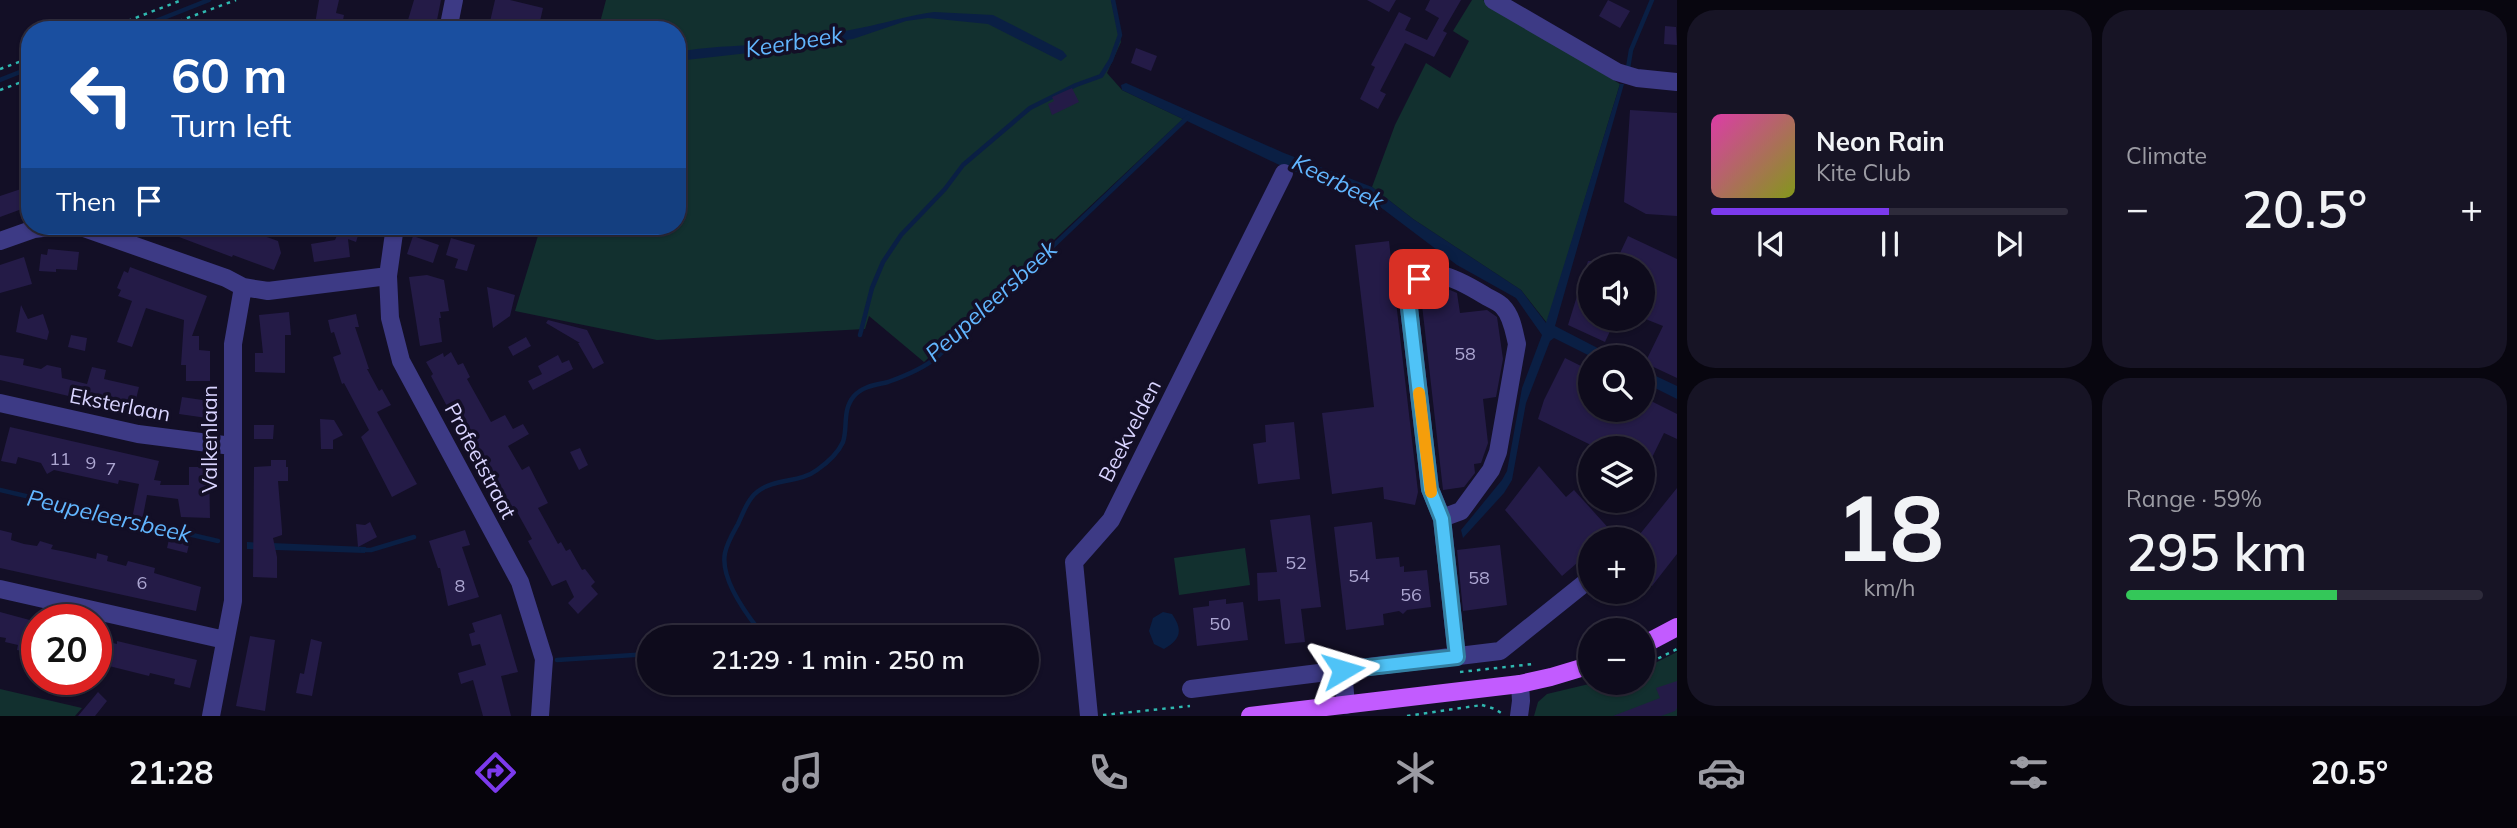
<!DOCTYPE html>
<html lang="en">
<head>
<meta charset="utf-8">
<style>
	body { margin:0; font-family:Mulish,sans-serif; background:#171425; color:#f1f3f6; height:100vh; display:flex; flex-direction:column; font-size:26px; white-space:nowrap }
	* { box-sizing:border-box; margin:0 }
	p { font-size:23px; color:#9b9ba3 }
	.icon { flex:none; width:38px; height:38px; fill:none; stroke:currentColor; stroke-width:2; stroke-linecap:round; stroke-linejoin:round }
	.map { position:relative; flex:1; overflow:hidden }
	.drawer { display:flex; flex-direction:column; gap:10px; padding:10px; background:#08060f; width:840px }
	.drawer>* { flex:none }
	.banner { position:absolute; left:21px; top:21px; width:665px; height:214px; border-radius:28px; box-shadow:0 2px 5px #0004,0 0 0 2px #2e2b3b; background:#1a4fa0; color:#fff; overflow:hidden }
	.controls { position:absolute; left:1578px; top:254px; display:grid; gap:14px }
	.controls a { display:grid; place-items:center; width:77px; height:77px; border-radius:50%; background:#0e0b1c; box-shadow:0 2px 5px #0004,0 0 0 2px #2e2b3b; font-size:35px }
	.speed { position:absolute; left:21px; top:604px; display:flex; gap:14px; font-size:35px; font-weight:700; text-align:center }
	.speed>* { display:grid; place-content:center; width:91px; height:91px; border-radius:50%; background:#0e0b1c; box-shadow:0 2px 5px #0004,0 0 0 2px #2e2b3b; line-height:1 }
	.speed .limit { border:10px solid #d22; background:#fff; color:#111 }
	.pin { position:absolute; display:grid; place-items:center; width:60px; height:60px; color:#fff; margin:-30px; border-radius:14px; box-shadow:0 4px 10px #0006 }
	.me { position:absolute; width:77px; margin:-38px; rotate:83deg; stroke-linejoin:round; filter:drop-shadow(0 0 5px #0008) }
	.turn { display:flex; align-items:center; gap:24px; height:147px; padding:0 35px; font-size:32px }
	.turn .icon { width:91px; height:91px; stroke-width:2.5 }
	.turn b { display:block; font-size:49px; line-height:60px }
	.then { display:flex; align-items:center; height:66px; padding:0 35px; background:#0003; gap:14px; font-size:26px }
	.big { font-size:52px; font-weight:600; line-height:1.1 }
	.drawer .card { flex:1; display:flex; flex-direction:column; justify-content:center; gap:10px; min-width:0; padding:0 24px; border-radius:28px; background:#171425 }
	.drawer .dial { align-items:center; gap:0 }
	.dial b { font-size:91px; line-height:1 }
	.song { display:flex; align-items:center; gap:21px }
	.cover { width:84px; height:84px; border-radius:10px; background:linear-gradient(135deg,hsl(320 70% 55%),hsl(70 70% 35%)) }
	.played { height:7px; border-radius:4px; background:linear-gradient(90deg,#7c3aed 50%,#2e2b3b 50%) }
	.keys { display:flex; justify-content:space-around; direction:ltr }
	.heat { display:flex; justify-content:space-between; align-items:center; font-size:38px; direction:ltr }
	.charge { height:10px; border-radius:5px; background:linear-gradient(90deg,#34c759 59%,#2e2b3b 0) }
	.drawer .tiles { flex:1; display:grid; gap:10px; grid-template-columns:repeat(2,1fr) }
	.trip { position:absolute; left:637px; top:625px; width:402px; height:70px; border-radius:35px; background:#0e0b1c; box-shadow:0 2px 5px #0004,0 0 0 2px #2e2b3b; font-weight:600; line-height:70px; text-align:center }
	.menu { display:flex; height:112px; justify-content:space-around; align-items:center; background:#06040b; color:#9b9ba3 }
	.menu .icon { width:49px; height:49px }
	.menu .selected { color:#7c3aed }
	.menu b { font-size:32px; color:#f1f3f6 }
	main { display:flex; flex:1; min-height:0 }
	.map>svg:first-child { display:block }
	.green { fill:#12302f }
	.water { fill:#0a1f44 }
	.lines { fill:none; stroke-linecap:round; stroke-linejoin:round }
	.stream { stroke:#0a1f44; stroke-width:4.5 }
	.building { fill:#241b47 }
	.path { stroke:#2fb8b0; stroke-width:2.5; stroke-dasharray:3.5 5; stroke-linecap:butt }
	.minor { stroke:#3d3a85; stroke-width:18 }
	.major { stroke:#c25bff; stroke-width:18 }
	.route-casing { stroke:#337fa1; stroke-width:18 }
	.route { stroke:#4fc3f7; stroke-width:12 }
	.slow { stroke:#f59e0b; stroke-width:12 }
	.labels { text-anchor:middle; stroke-width:7; stroke-linejoin:round; paint-order:stroke }
	.number-label { font-size:18px; fill:#aca6d1 }
	.street-label { font-size:21px; fill:#d9d4ff; stroke:#130f26 }
	.water-label { font-size:23px; font-style:italic; fill:#62b6ff; stroke:#130f26 }
</style>
</head>
<body>
<main>
<div class="map">
<svg width="1677" height="716" viewBox="0 0 1677 716">
	<rect width="100%" height="100%" fill="#130f26"/>
	<!-- green -->
	<path class="green" d="M606,0H1111L1121,42L1107,73L1122,90L1183,119L924,362L869,316L865,329L657,340L515,311L541,226H677V30H598Z
		M1472,0H1483L1620,84L1547,323L1521,290L1413,219L1372,187L1395,125L1426,63L1450,78L1469,41L1453,31Z
		M1245,548L1250,585L1179,595L1174,558Z
		M1677,652V716H1534L1538,702L1547,694L1589,684L1643,682V669Z
		M0,689L82,708L75,716H0Z"/>
	<!-- water -->
	<path class="water" d="M934,12L993,15L1063,51L1067,56L1061,61L988,24L928,18L906,21L853,39L776,50L677,61V52C713,45 749,47 785,41C813,36 842,32 870,26C892,21 911,15 934,12Z
		M1126,83L1284,153L1372,187L1413,219L1521,290L1546,323L1617,94L1620,84H1624L1555,326L1615,357H1592L1554,338L1550,341L1526,403L1512,480L1504,493L1463,538L1461,530L1502,480L1507,471L1522,388L1542,335L1516,298L1457,265L1371,200L1357,192L1290,170L1122,90L1121,85Z
		M1643,370L1677,386V399L1643,382Z
		M247,542L366,547L365,553L247,549Z
		M1163,612L1172,614C1183,630 1181,639 1164,649L1154,644L1149,631L1153,618Z"/>
	<g class="lines">
		<!-- stream -->
		<path class="stream" d="M133,30L209,0
			M1628,68L1631,50L1652,0
			M0,80L30,68
			M860,335L872,288L883,262L901,235L945,189L963,165L1030,108L1076,85L1101,76L1111,60L1120,35L1113,0
			M0,490L218,541
			M362,550H371L414,537
			M758,637L759,630C744,611 720,578 725,553C727,543 733,533 738,524C743,513 748,499 757,492C774,478 800,483 817,470C827,463 838,453 843,442C848,427 842,410 854,396C863,386 876,385 888,382C905,376 922,369 936,358L1188,117
			M557,660L649,654"/>
	</g>
	<!-- building -->
	<path class="building" d="M319,0H339L336,13L344,15L341,30H314Z
		M414,0H441L435,30H405Z
		M495,0H510L543,8L538,30H505L489,26Z
		M1367,0H1396L1389,12Z
		M1430,0H1461L1443,31L1447,33L1434,57L1405,43L1380,91L1386,94L1378,109L1360,99L1375,67L1371,65L1399,12L1411,18L1405,30L1427,40L1439,18L1425,10Z
		M1608,0L1630,11L1620,28L1599,16Z
		M1665,26L1676,27L1677,45L1664,44Z
		M1136,48L1157,56L1151,71L1131,63Z
		M1072,88L1079,102L1052,115L1048,104L1054,101L1052,97Z
		M1630,110L1677,113V216L1646,214L1624,202Z
		M30,186V206L0,217V196Z
		M150,226H236L278,241L281,253L274,270L233,255L232,257Z
		M341,226H361L356,242L348,239L350,257L314,262L311,244L335,240Z
		M413,236L439,245L433,263L407,254Z
		M1628,236L1677,259V378L1645,363L1663,326L1643,318V266H1614Z
		M451,238L475,245L467,271L455,268L458,259L446,255Z
		M1389,241L1418,492L1415,505L1384,499L1383,487L1332,494L1322,413L1374,407L1355,245Z
		M48,249L79,252L77,270L56,269V272L39,271L41,254L47,255Z
		M24,257L32,284L0,293V265Z
		M1588,261H1591V318H1616L1605,342L1568,325Z
		M130,267L207,296L192,336H199V350L210,351V381H186V365H181L184,320L146,308L132,347L117,342L132,301L118,296L121,290L117,288L124,271L128,273Z
		M427,275L444,280L449,311L440,312L441,318H439L442,342L420,346L409,277Z
		M487,287L515,295L510,316L493,328Z
		M1450,290L1457,293L1460,313L1487,310L1497,317L1503,359L1496,397L1483,399L1488,443L1481,463L1474,464L1475,473L1464,487L1443,490L1421,296L1422,293Z
		M21,305L28,319L43,314L49,332L47,340L16,332Z
		M289,312L291,335H285V373L255,372V353H263L259,315Z
		M356,314L359,327H355L369,369H367L379,391L382,389L391,405L377,412L417,484L392,497L361,437L369,430L344,383L342,384L333,357L341,354L334,332L331,333L328,320Z
		M548,320L587,330L604,363L593,369L578,343H580L546,323Z
		M71,335L87,338L85,351L68,347Z
		M526,337L531,346L513,356L508,347Z
		M451,352L458,365L463,363L470,377L467,379L491,422L505,415L513,429L523,424L529,434L508,446L522,470L529,466L548,503L538,508L558,544L561,542L566,551L570,549L582,570L585,569L595,582L591,586L598,594L578,614L568,603L574,597L566,580L552,586L528,541L532,539L517,512L514,514L494,478L487,482L431,376L433,374L426,362L443,353L444,357Z
		M0,355L24,359L23,365L41,369L47,365L61,368L62,378L87,384L92,367L106,370L104,379L139,387L133,411L0,380Z
		M558,355L562,363L569,360L573,369L533,390L528,381L542,374L538,366Z
		M1565,358L1591,371V410H1643V397L1677,414V439L1664,433L1643,476V448H1597L1538,419L1544,400Z
		M182,397L209,401L207,418L179,414Z
		M320,419L334,420L343,435L333,440V449H321Z
		M1294,422L1300,479L1258,484L1253,444L1266,442L1265,425Z
		M254,425H274L273,439H254Z
		M10,427L159,461L154,480L161,481L160,485H189V467H209L210,518L181,517L178,499L147,495L142,521L132,519L139,484L119,480L118,484L54,470L47,474L41,463L18,457L16,464L1,461Z
		M580,448L588,465L579,470L570,452Z
		M271,460H286V467H288V481H278L282,530V535L273,538L277,557V578L253,577L254,467L271,466Z
		M1539,466L1566,497L1574,490L1612,532L1604,539H1591V551L1562,576L1505,510Z
		M1677,488V554L1652,586L1643,579V539H1636Z
		M1310,515L1321,607L1301,609L1305,642L1285,644L1280,599L1258,601L1257,573L1277,572L1270,520Z
		M370,522L377,537L358,547L356,524L365,525Z
		M1372,522L1376,559L1399,557L1400,567L1404,566V572L1427,570L1431,607L1407,610L1403,614L1399,611L1383,614L1384,625L1346,630L1334,527Z
		M0,530L12,533L11,540L24,544L37,546L40,541L53,545L51,549L66,552L96,559L97,553L108,556L107,561L126,566L128,561L155,568L154,573L201,587L196,611L0,568Z
		M465,530L470,545L462,547L479,597L448,606L440,568H438L429,541Z
		M171,531L186,535L185,539L190,540L187,553L167,548Z
		M1500,545L1507,605L1463,611L1457,550Z
		M1226,599V604L1243,602L1248,640L1197,646L1193,608L1209,606V601Z
		M0,612L37,622V649L31,653L17,650L18,645L5,642L6,638L0,637Z
		M501,614L518,672L501,676L511,716H483L473,680L461,684L458,673L486,665L480,644L472,646L469,634L475,632L472,623Z
		M250,636L275,640L265,711L236,706Z
		M96,639L117,644V641L197,660L190,688L174,684L175,679L150,673L149,676L105,665L106,660L96,658Z
		M311,639L322,642L312,696L296,693L300,673L304,674Z
		M1677,681V708L1675,711L1661,716H1613L1660,698L1656,688Z
		M98,692L107,701L95,716H78Z"/>
	<g class="lines">
		<!-- path -->
		<path class="path" d="M104,30L182,0
			M155,30L236,0
			M0,69L30,58
			M0,90L30,79
			M1643,666L1677,649
			M1460,672L1533,664
			M1482,705L1495,709L1504,715
			M1103,715L1190,706
			M1407,716L1482,705"/>
		<!-- minor -->
		<path class="minor" d="M1493,0L1617,72L1637,78L1677,82
			M448,30L454,0
			M64,226L84,228L226,278L243,287L268,291L388,276
			M395,226L388,276L390,318L401,361L520,582L544,659L540,716
			M0,241L34,229L59,226
			M0,403L138,434L232,446
			M1442,518L1461,511L1491,470L1498,452L1517,344C1514,332 1512,316 1503,307C1499,302 1490,299 1484,295C1461,281 1416,254 1408,299L1430,489L1442,518L1457,657
			M0,589L225,640
			M1191,689L1343,670
			M1346,705L1343,670L1500,651L1591,578
			M211,716L233,601V344L243,287
			M1089,716L1074,562L1111,520L1284,173
			M1519,716L1521,701L1520,684"/>
		<!-- major -->
		<path class="major" d="M1643,645L1677,627
			M1250,716L1520,684L1551,677L1591,665"/>
	</g>
	<g class="lines">
		<defs>
			<path id="route" d="M1343,670L1457,657L1442,519L1430,489L1408,299L1410,287L1419,279"/>
		</defs>
		<!-- route casing -->
		<use href="#route" class="route-casing"/>
		<!-- route -->
		<use href="#route" class="route"/>
		<!-- slow -->
		<path class="slow" d="M1419,393L1431,492"/>
	</g>
	<g class="labels">
		<!-- number labels -->
		<g class="number-label">
			<text x="1465" y="360">58</text>
			<text x="60" y="465">11</text>
			<text x="91" y="469">9</text>
			<text x="111" y="475">7</text>
			<text x="1296" y="569">52</text>
			<text x="1359" y="582">54</text>
			<text x="1479" y="584">58</text>
			<text x="142" y="589">6</text>
			<text x="460" y="592">8</text>
			<text x="1411" y="601">56</text>
			<text x="1220" y="630">50</text>
		</g>
		<!-- street labels -->
		<g class="street-label">
			<text transform="translate(120 405) rotate(11)" y="7">Eksterlaan</text>
			<text transform="translate(1130 431) rotate(-63)" y="7">Beekvelden</text>
			<text transform="translate(210 439) rotate(-90)" y="7">Valkenlaan</text>
			<text transform="translate(480 461) rotate(62)" y="7">Profeetstraat</text>
		</g>
		<!-- water labels -->
		<g class="water-label">
			<text transform="translate(794 42) rotate(-9)" y="8">Keerbeek</text>
			<text transform="translate(1338 182) rotate(26)" y="8">Keerbeek</text>
			<text transform="translate(991 301) rotate(-42)" y="8">Peupeleersbeek</text>
			<text transform="translate(109 516) rotate(13)" y="8">Peupeleersbeek</text>
		</g>
	</g>
</svg>
<div class="controls">
<a><svg class="icon" aria-label="sound" viewBox="0 0 24 24"><path d="M4 9h4l5-4v14l-5-4H4zM17 9q2 3 0 6"/></svg></a>
<a><svg class="icon" aria-label="search" viewBox="0 0 24 24"><circle cx="10" cy="10" r="6"/><path d="M15 15l6 6"/></svg></a>
<a><svg class="icon" aria-label="layers" viewBox="0 0 24 24"><path d="M12 4l9 5-9 5-9-5zM3 14l9 5 9-5"/></svg></a>
<a>+</a>
<a>−</a>
</div>
<div class="speed"><div class="limit">20</div></div>
<div class="pin" style="left:1419px;top:279px;background:#d93025"><svg class="icon" aria-label="arrive" viewBox="0 0 24 24"><path d="M6 21V4h12l-3 4 3 4H6"/></svg></div>
<svg class="me" style="left:1343px;top:670px" viewBox="-20 -20 40 40"><path d="M0-17L14 15 0 8-14 15z" fill="#4fc3f7" stroke="#fff" stroke-width="4"/></svg>
<div class="trip">21:29 · 1 min · 250 m</div>
<div class="banner">
<div class="turn"><svg class="icon" aria-label="left" viewBox="0 0 24 24"><path d="M17 20v-9H6M10 6l-5 5 5 5"/></svg><div><b>60 m</b>Turn left</div></div>
<div class="then">Then<svg class="icon" aria-label="arrive" viewBox="0 0 24 24"><path d="M6 21V4h12l-3 4 3 4H6"/></svg></div>
</div>
</div>
<section class="drawer">
<div class="tiles">
<div class="card">
<div class="song"><i class="cover"></i><div><b>Neon Rain</b><p>Kite Club</p></div></div>
<div class="played"></div>
<div class="keys"><svg class="icon" aria-label="previous" viewBox="0 0 24 24"><path d="M18 5L8 12l10 7zM5 5v14"/></svg><svg class="icon" aria-label="pause" viewBox="0 0 24 24"><path d="M8 5v14M16 5v14"/></svg><svg class="icon" aria-label="next" viewBox="0 0 24 24"><path d="M6 5l10 7-10 7zM19 5v14"/></svg></div>
</div>
<div class="card"><p>Climate</p>
<div class="heat"><a>−</a><b class="big">20.5°</b><a>+</a></div>
</div>
<div class="card dial"><b>18</b><p>km/h</p></div>
<div class="card"><p>Range · 59%</p><b class="big">295 km</b><div class="charge"></div></div>
</div>
</section>
</main>
<nav class="menu">
<b>21:28</b>
<svg class="icon selected" aria-label="directions" viewBox="0 0 24 24"><path d="M12 3l9 9-9 9-9-9zM9 14v-3h6M13 9l2 2-2 2"/></svg>
<svg class="icon" aria-label="music" viewBox="0 0 24 24"><path d="M9 18V5l10-2v13"/><circle cx="6" cy="18" r="3"/><circle cx="16" cy="16" r="3"/></svg>
<svg class="icon" aria-label="phone" viewBox="0 0 24 24"><path d="M5 4h4l2 5-3 2q2 4 5 5l2-3 5 2v4C11 20 4 13 5 4z"/></svg>
<svg class="icon" aria-label="climate" viewBox="0 0 24 24"><path d="M12 3v18M4 7l16 10M4 17L20 7"/></svg>
<svg class="icon" aria-label="car" viewBox="0 0 24 24"><path d="M5 17H2v-5l4-1 3-4h7l3 4 3 1v5h-3M9 17h6M6 11h13"/><circle cx="7" cy="17" r="2"/><circle cx="17" cy="17" r="2"/></svg>
<svg class="icon" aria-label="filters" viewBox="0 0 24 24"><path d="M4 7h16M4 17h16"/><circle cx="9" cy="7" r="2"/><circle cx="15" cy="17" r="2"/></svg>
<b>20.5°</b>
</nav>
</body>
</html>
